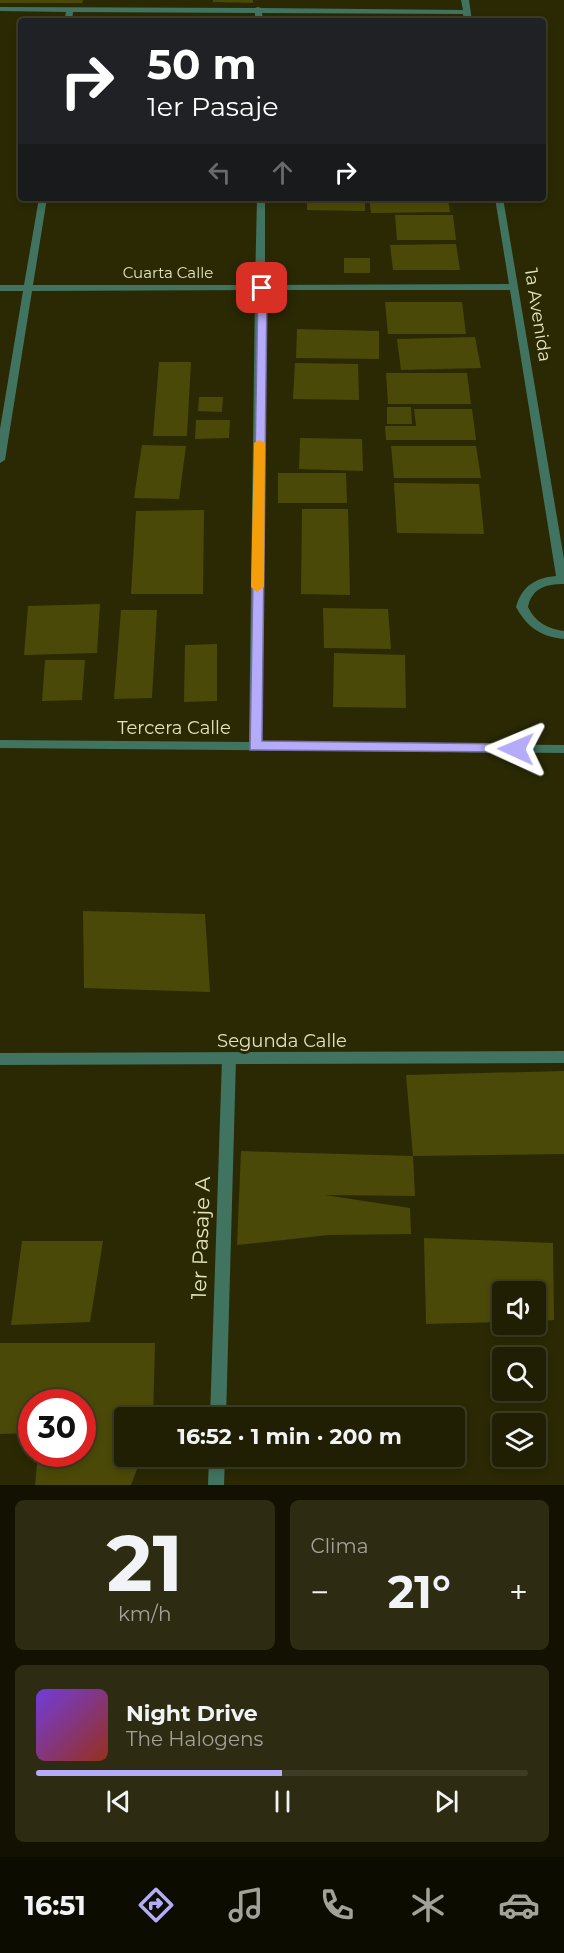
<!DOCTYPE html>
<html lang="es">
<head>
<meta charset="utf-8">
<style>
	body { margin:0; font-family:Montserrat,sans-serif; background:#2d2c12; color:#f1f3f6; height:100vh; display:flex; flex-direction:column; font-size:22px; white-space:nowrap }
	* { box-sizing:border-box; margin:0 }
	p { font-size:20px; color:#a2a29a }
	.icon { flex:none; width:33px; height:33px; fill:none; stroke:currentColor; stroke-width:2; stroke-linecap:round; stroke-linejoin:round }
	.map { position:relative; height:1485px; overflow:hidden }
	.side { display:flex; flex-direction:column; gap:15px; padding:15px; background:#121102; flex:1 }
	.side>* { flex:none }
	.top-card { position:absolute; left:18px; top:18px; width:528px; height:183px; border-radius:6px; box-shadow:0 3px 9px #0003,0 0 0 2px #3d3d25; background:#202124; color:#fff; overflow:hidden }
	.fabs { position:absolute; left:492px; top:1281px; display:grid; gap:12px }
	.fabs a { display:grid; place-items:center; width:54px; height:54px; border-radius:6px; background:#201f03; box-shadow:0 3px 9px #0003,0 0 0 2px #3d3d25; font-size:30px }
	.speed { position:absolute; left:18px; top:1389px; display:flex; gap:12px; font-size:30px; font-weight:700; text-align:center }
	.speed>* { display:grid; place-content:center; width:78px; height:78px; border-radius:50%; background:#201f03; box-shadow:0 3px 9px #0003,0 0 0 2px #3d3d25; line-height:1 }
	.speed .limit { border:9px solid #d22; background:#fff; color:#111 }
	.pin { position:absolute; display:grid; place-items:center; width:51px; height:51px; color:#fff; margin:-26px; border-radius:12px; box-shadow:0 3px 9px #0006 }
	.me { position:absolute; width:66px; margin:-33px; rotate:271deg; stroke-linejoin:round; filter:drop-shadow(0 0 4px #0008) }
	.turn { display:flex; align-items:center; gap:21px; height:126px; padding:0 30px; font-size:27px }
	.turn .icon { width:78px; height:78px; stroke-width:2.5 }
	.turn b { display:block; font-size:42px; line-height:51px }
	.lanes { display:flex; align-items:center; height:57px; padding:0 30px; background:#0003; justify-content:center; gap:30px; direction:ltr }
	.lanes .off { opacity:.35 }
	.big { font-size:45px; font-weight:700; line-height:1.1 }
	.side .card { flex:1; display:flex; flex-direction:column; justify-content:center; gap:9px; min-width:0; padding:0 21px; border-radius:9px; background:#2d2c12 }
	.side .dial { align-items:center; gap:0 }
	.dial b { font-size:78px; line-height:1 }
	.song { display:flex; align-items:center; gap:18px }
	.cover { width:72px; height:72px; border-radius:9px; background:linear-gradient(135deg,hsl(260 70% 55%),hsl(10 70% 35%)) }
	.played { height:6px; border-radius:3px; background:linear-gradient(90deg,#b4acf9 50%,#3d3d25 50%) }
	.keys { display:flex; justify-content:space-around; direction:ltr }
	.heat { display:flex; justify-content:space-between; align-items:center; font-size:33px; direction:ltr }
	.side .tiles { flex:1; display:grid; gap:15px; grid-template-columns:1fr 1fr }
	.card:last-child { grid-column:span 2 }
	.trip { position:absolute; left:114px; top:1407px; width:351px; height:60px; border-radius:6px; background:#201f03; box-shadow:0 3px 9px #0003,0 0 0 2px #3d3d25; font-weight:700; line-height:60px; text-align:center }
	.tabs { display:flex; height:96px; justify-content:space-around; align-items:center; background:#0d0c01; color:#a2a29a }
	.tabs .icon { width:42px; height:42px }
	.tabs .current { color:#b4acf9 }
	.tabs b { font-size:27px; color:#f1f3f6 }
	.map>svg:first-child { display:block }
	.building { fill:#4b4907 }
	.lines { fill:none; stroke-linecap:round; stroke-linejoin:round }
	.lane { fill:#407360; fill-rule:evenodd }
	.street { fill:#407360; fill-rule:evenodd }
	.route { fill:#b4acf9; stroke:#7570a2; stroke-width:1.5 }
	.slow { fill:#f59e0b }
	.labels { text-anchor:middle; stroke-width:6; stroke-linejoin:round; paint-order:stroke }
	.far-street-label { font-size:15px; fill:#e2e3c0; stroke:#2a2904 }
	.street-label { font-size:18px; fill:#e2e3c0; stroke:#2a2904 }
	.near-street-label { font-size:21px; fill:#e2e3c0; stroke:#2a2904 }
</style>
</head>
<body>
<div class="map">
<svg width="564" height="1485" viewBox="0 0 564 1485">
	<rect width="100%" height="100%" fill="#2a2904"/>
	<!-- building -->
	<path class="building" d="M0,0H83L82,3H0Z
		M213,0H253V3L213,2Z
		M307,198H365V211L307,210Z
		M369,198H448L450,212L371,213Z
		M395,215H453L456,240H397Z
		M456,244L460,270H393L390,245Z
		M344,258H370V273H344Z
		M385,302H462L466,334H388Z
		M297,329L379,331V359L296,358Z
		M475,337L481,368L401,370L397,339Z
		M159,362H191L187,436H153Z
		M295,363L358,364L359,400L293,399Z
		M386,373H467L471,404H388Z
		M199,397H223L222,412L198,411Z
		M387,407H411L412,424H387Z
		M414,409H472L476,440H386L385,426H416Z
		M196,420H230L229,438L195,439Z
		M300,438L362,439L363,471L299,469Z
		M142,445L186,446L179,499L134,498Z
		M391,446H476L481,478H394Z
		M278,473H346L347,503H278Z
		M394,483L479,484L484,534L397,533Z
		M302,509H348L350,595L301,594Z
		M204,510L203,594H131L136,511Z
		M100,604L97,653L24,655L28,606Z
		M323,608L388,609L391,649L324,648Z
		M121,610H157L152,698L114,699Z
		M217,644V701L184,702L185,645Z
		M334,653L405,655L406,708L333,707Z
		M45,660H85L82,700L42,701Z
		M83,911L205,914L210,992L84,988Z
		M564,1071V1154L413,1156L406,1075Z
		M241,1151L413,1156L415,1196L325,1195L410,1208L411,1234L328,1235L237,1245Z
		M424,1238L553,1243L554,1320L536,1321V1292H502V1322L426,1324Z
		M22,1241H103L90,1322L11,1325Z
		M0,1343H155L153,1418H124V1456H142L131,1485H35L38,1454H82V1402H32V1433L0,1434Z"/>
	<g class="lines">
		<!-- lane -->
		<path class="lane" d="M229,1053L234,1055L236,1059L226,1418H210L222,1059L224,1055Z
			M209,1456H225L224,1485H208Z"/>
		<!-- street -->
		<path class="street" d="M461,0H469L472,21H464L463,14L262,13L263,21H255V13L73,12L72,21H64L66,12L0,11V7L255,8L258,7L261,8L463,10Z
			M39,198H47L33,285H255L257,198H265V285L509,284L495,198H503L564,559V584C546,584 532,588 528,607C535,622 548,629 564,631V639C541,637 527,627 516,607C522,586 535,578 556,576L510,290H265L261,742L564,745V753L0,748V740L249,742L255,290L32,291L5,460L0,463V429L23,291H0V285H24Z
			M564,1051V1063L0,1065V1053Z"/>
	</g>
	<!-- route -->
	<path class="route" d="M258,286L267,288L262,741L516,744L521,745V752L250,750Z"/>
	<!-- slow -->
	<path class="slow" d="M259,440L265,443L264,587L257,592L251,587L254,443Z"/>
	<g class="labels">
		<!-- far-street labels -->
		<g class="far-street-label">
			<text x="168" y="278">Cuarta Calle</text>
		</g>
		<!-- street labels -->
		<g class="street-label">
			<text transform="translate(538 315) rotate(81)" y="6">1a Avenida</text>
			<text x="174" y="734">Tercera Calle</text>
			<text x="282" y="1047">Segunda Calle</text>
		</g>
		<!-- near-street labels -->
		<g class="near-street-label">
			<text transform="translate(201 1238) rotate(-88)" y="7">1er Pasaje A</text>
		</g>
	</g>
</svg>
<div class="fabs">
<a><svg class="icon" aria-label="sound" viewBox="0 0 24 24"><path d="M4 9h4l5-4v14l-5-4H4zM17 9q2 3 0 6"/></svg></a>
<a><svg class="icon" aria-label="search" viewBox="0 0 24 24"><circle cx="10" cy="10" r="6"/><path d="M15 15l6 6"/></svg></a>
<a><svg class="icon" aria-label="layers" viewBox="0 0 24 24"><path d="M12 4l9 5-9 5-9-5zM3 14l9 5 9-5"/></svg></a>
</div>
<div class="speed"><div class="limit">30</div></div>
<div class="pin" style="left:262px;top:288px;background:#d93025"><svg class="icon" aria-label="arrive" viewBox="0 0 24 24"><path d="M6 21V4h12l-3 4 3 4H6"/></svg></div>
<svg class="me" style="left:516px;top:749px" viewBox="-20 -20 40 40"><path d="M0-17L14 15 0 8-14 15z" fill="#b4acf9" stroke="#fff" stroke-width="4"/></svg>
<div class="trip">16:52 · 1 min · 200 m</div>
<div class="top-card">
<div class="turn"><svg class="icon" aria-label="right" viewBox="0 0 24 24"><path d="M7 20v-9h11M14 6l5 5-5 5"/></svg><div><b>50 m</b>1er Pasaje</div></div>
<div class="lanes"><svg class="icon off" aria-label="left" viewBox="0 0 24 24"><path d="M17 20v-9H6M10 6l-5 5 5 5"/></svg><svg class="icon off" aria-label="ahead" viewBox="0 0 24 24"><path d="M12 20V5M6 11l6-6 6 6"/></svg><svg class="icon" aria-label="right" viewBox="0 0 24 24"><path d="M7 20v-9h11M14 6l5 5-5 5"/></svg></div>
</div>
</div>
<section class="side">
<div class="tiles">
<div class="card dial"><b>21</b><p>km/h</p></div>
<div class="card"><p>Clima</p>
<div class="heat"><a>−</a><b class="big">21°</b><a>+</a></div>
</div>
<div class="card">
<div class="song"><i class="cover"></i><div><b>Night Drive</b><p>The Halogens</p></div></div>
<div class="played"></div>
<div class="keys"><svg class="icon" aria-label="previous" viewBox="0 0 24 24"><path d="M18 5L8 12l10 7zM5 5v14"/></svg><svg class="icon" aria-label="pause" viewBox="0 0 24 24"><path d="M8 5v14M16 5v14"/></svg><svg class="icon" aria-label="next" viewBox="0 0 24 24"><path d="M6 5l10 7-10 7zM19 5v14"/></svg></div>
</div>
</div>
</section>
<nav class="tabs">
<b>16:51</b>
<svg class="icon current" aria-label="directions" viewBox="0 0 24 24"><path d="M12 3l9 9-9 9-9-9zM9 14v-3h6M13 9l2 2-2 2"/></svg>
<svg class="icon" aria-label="music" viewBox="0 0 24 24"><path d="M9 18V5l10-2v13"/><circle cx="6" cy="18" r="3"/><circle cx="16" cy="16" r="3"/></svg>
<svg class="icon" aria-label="phone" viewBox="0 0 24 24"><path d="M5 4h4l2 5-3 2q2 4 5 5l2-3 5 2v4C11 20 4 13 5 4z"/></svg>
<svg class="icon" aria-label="climate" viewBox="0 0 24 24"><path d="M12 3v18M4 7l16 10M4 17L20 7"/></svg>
<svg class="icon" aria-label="car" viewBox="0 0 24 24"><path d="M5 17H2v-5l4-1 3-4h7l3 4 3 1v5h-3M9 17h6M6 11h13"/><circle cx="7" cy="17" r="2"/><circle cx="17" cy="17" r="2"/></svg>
</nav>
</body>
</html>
